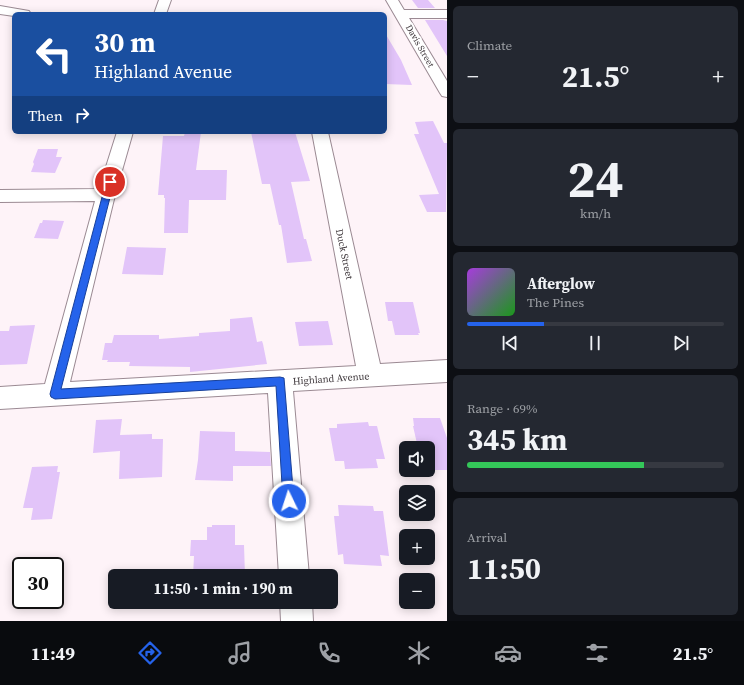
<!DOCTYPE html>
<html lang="en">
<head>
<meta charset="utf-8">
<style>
	body { margin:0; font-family:"Source Serif 4",serif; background:#242831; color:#f1f3f6; height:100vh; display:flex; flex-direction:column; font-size:15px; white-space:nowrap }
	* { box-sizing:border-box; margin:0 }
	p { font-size:13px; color:#9ea1a6 }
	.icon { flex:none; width:22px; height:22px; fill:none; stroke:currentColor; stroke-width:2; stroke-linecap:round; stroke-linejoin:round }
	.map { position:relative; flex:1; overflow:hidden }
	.details { display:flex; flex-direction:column; gap:6px; padding:6px; background:#0d0f14; width:297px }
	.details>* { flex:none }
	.guide { position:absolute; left:12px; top:12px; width:375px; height:122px; border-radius:6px; box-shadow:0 2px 10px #0003; background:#1a4fa0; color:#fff; overflow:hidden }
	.buttons { position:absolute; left:399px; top:441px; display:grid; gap:8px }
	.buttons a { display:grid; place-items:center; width:36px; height:36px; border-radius:6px; background:#171b24; box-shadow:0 2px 10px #0003; font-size:20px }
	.speed { position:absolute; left:12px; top:557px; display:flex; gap:8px; font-size:20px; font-weight:700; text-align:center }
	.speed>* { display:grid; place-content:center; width:52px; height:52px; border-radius:50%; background:#171b24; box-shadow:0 2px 10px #0003; line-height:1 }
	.speed .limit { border:2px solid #111; border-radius:6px; background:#fff; color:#111 }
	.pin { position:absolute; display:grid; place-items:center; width:34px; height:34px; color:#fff; margin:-17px; border:2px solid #fff; border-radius:50%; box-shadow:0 1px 4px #0007 }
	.me { position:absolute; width:44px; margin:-22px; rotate:356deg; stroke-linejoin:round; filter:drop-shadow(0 0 3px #0008) }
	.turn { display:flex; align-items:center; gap:14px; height:84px; padding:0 16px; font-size:18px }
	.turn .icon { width:52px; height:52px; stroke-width:2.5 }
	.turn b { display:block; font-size:28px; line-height:34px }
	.then { display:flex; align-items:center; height:38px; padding:0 16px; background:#0003; gap:8px; font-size:15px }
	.big { font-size:30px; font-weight:700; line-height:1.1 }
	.details .tile { flex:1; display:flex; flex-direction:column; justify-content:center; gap:6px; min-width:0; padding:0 14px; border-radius:6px; background:#242831 }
	.details .dial { align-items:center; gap:0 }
	.dial b { font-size:52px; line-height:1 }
	.song { display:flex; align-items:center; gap:12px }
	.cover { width:48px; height:48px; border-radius:6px; background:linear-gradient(135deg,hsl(280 70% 55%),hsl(120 70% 35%)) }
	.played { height:4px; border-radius:2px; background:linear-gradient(90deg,#2563eb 30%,#363941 30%) }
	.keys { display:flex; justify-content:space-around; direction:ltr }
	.heat { display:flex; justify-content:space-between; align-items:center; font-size:22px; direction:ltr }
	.charge { height:6px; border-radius:3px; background:linear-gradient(90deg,#34c759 69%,#363941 0) }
	.trip { position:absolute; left:108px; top:569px; width:230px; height:40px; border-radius:6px; background:#171b24; box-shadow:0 2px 10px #0003; font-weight:700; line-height:40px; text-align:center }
	.menu { display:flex; height:64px; justify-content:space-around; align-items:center; background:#090b0e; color:#9ea1a6 }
	.menu .icon { width:28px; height:28px }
	.menu .active { color:#2563eb }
	.menu b { font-size:18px; color:#f1f3f6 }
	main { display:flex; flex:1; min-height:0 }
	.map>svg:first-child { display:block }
	.building { fill:#e2c4f9 }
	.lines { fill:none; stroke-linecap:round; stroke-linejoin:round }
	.minor-casing { stroke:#9b8a93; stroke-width:2 }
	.minor { fill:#fff; fill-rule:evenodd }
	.route { fill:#2563eb; stroke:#184099 }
	.labels { text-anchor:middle; stroke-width:4; stroke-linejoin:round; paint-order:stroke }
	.far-street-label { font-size:9px; fill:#3c3539; stroke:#fff }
	.street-label { font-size:10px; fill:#3c3539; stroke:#fff }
</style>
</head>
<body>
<main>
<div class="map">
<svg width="447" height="621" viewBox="0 0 447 621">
	<rect width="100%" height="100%" fill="#fef3f8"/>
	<!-- building -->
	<path class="building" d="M412,0H428L435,8H418Z
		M425,20H443L447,21V56Z
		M385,33L401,60L412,85L385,84Z
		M433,121L444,143H447L446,212H427L419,195L439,194L414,134H419L415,122Z
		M185,132H201L196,170H227L226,200H189L188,233H164L165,198H164V195H158L163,136H184Z
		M251,132H295L310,181L291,182L304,239H306L312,261L287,263L281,225H279L270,184H262Z
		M38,149H58L56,157H62L55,173L31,172L34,164L33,162Z
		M43,220L64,221L58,239L34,238L40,223H42Z
		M127,247L166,248L163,275L122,274Z
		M385,302H413L420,333H418L419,335H395L392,321H388Z
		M252,317L257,342L262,341L263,344L267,364L190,372V367L129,366L130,362H107L108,360H102L105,343H112L114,335H159V339L199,336V333L230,331V319Z
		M328,321L333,345L299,346L295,322Z
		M35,325L27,364L0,365V331H9L10,326Z
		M413,418H440L447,438V470H425H428V448H418L413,426H414Z
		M122,419L120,435L152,434V439H163L162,477L119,479L120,451L93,453L96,420Z
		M368,422L369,426H377L385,459H376L378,468L345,469L344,461H335L329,428H337V424Z
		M200,431L235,432V451L270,452L271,466H233V481L195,480L198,460Z
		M58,466L57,472H60L52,519L31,520L33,508H23L32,467Z
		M338,505L373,506L374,511H383L389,556L380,555L382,566L344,564L343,554L338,555L334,516H339Z
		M212,525H235V545H244L245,576H193L194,556H190L191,540H207V527H212Z"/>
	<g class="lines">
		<defs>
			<path id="minor" d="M159,0H171L166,14H154Z
				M386,0H398L404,10H447V18H409L447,81V97L442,96L440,93Z
				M0,6L29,11L31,14H14V16L0,14Z
				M117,132H133L115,195L70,382L356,366L312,132H328L380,364L447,360V382L293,391L309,576H279L268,393L0,409V387L45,384L95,201L0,202V190L99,189Z
				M280,602H312L313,621H281Z"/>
		</defs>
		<!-- minor casing -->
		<use href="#minor" class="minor-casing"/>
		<!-- minor -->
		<use href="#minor" class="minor"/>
	</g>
	<!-- route -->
	<path class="route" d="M110,180L114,182L61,389L280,377L284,378L294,501L293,505L289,507L284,505L283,501L276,386L55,399L51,397L50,394L106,182Z"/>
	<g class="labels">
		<!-- far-street labels -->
		<g class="far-street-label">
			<text transform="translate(420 46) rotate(60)" y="3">Davis Street</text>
		</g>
		<!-- street labels -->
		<g class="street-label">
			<text transform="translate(345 254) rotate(78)" y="4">Duck Street</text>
			<text transform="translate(331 378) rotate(-4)" y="4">Highland Avenue</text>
		</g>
	</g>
</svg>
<div class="buttons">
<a><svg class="icon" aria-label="sound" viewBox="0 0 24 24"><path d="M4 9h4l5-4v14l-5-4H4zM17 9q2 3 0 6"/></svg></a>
<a><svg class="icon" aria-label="layers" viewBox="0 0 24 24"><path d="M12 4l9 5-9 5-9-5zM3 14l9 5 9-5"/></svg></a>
<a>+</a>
<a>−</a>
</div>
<div class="speed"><div class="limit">30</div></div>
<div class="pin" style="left:110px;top:182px;background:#d93025"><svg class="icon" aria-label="arrive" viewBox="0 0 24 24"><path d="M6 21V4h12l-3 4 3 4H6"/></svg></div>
<svg class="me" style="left:289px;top:501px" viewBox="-20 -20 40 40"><circle r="17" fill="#2563eb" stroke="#fff" stroke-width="3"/><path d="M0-11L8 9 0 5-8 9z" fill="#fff"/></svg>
<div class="trip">11:50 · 1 min · 190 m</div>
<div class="guide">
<div class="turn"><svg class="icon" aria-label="left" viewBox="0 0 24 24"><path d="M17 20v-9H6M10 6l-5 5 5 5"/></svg><div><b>30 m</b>Highland Avenue</div></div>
<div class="then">Then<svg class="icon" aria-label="right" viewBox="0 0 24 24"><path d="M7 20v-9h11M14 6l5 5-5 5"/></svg></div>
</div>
</div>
<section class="details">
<div class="tile"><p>Climate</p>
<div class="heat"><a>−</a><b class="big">21.5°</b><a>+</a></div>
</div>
<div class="tile dial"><b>24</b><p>km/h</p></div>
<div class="tile">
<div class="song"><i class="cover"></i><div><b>Afterglow</b><p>The Pines</p></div></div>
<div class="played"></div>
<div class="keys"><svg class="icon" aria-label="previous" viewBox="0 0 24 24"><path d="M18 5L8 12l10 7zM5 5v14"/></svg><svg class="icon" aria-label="pause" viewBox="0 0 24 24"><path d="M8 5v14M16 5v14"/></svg><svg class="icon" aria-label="next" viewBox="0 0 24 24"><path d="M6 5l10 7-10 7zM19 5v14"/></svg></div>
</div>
<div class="tile"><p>Range · 69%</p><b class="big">345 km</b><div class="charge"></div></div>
<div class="tile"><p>Arrival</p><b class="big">11:50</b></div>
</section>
</main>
<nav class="menu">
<b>11:49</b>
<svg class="icon active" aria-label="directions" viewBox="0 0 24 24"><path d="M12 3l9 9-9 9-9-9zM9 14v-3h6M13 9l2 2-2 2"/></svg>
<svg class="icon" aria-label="music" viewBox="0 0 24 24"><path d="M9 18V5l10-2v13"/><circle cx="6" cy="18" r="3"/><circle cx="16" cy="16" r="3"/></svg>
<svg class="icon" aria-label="phone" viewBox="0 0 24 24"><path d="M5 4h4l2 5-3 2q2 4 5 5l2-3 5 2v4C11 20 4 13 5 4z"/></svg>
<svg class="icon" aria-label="climate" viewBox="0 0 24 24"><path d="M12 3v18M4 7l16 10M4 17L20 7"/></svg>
<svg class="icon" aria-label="car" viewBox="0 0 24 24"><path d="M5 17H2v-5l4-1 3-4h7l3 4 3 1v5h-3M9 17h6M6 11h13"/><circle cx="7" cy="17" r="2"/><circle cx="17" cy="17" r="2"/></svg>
<svg class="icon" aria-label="filters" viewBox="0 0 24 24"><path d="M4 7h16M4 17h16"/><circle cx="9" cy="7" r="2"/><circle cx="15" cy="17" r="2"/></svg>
<b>21.5°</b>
</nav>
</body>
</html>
